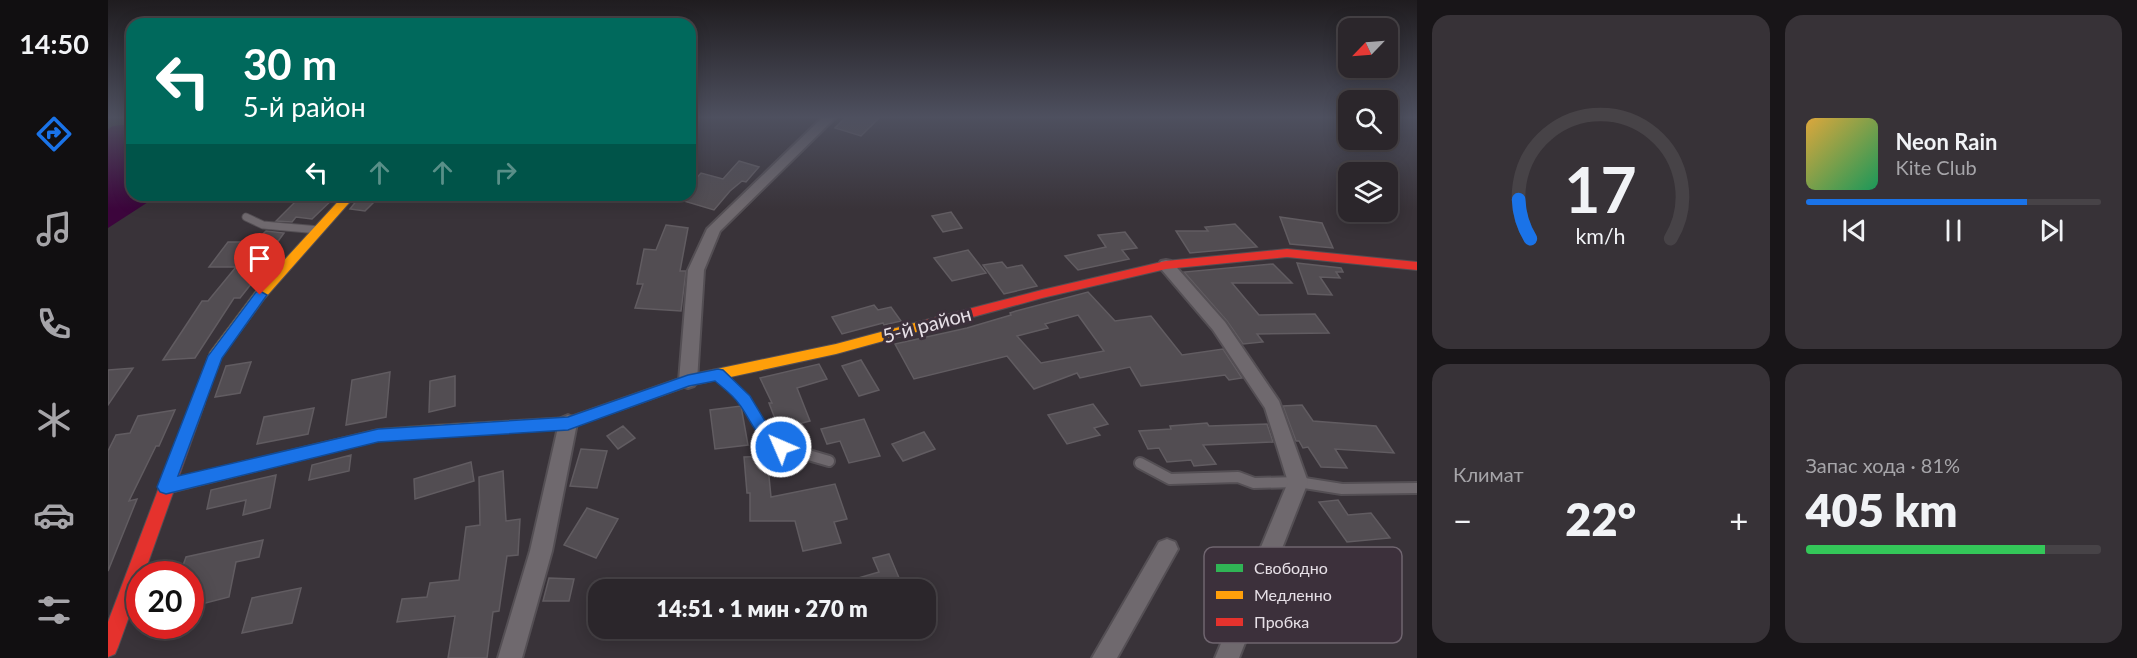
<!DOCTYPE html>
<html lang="ru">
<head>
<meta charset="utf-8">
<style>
	body { margin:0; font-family:Lato,sans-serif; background:#373237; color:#f1f3f6; height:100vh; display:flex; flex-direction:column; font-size:22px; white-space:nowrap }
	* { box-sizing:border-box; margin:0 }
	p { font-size:20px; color:#a6a5a9 }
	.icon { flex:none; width:33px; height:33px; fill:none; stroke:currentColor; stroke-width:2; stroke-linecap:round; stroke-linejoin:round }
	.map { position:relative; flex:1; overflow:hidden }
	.drawer { display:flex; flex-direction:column; gap:15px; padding:15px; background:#181518; width:720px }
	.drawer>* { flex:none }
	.hud { position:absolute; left:18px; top:18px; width:570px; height:183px; border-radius:18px; box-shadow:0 3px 15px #0003,0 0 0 2px #474347; background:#00695c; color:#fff; overflow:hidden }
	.needle { width:39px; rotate:245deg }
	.controls { position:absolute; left:1230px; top:18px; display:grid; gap:12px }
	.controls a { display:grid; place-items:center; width:60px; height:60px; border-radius:12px; background:#2b262b; box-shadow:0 3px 15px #0003,0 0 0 2px #474347; font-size:30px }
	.speed { position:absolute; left:18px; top:561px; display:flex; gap:12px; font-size:30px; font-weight:700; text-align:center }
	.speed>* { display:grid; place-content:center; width:78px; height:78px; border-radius:50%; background:#2b262b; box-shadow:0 3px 15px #0003,0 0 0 2px #474347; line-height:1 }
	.speed .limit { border:9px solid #d22; background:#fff; color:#111 }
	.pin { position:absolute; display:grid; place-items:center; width:51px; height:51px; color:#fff; margin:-62px -26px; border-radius:50% 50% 50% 0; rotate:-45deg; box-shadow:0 0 6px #0007 }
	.pin .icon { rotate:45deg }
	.me { position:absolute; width:66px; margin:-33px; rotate:315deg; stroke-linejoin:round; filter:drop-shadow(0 0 4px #0008) }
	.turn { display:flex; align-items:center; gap:21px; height:126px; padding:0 18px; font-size:27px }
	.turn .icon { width:78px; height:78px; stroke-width:2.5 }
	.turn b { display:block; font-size:42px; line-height:51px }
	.lanes { display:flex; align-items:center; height:57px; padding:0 18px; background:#0003; justify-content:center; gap:30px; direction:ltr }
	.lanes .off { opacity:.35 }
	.big { font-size:45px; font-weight:800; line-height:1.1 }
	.drawer .tile { flex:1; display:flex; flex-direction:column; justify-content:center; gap:9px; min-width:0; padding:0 21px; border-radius:18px; background:#373237 }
	.drawer .dial { align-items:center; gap:0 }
	.dial svg { height:156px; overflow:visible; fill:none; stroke:#474347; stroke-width:7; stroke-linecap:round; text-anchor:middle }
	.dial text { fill:#f1f3f6; stroke:none }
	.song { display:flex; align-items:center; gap:18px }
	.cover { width:72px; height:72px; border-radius:9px; background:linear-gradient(135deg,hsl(40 70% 55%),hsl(150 70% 35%)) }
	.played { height:6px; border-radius:3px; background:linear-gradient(90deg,#1a73e8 75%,#474347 75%) }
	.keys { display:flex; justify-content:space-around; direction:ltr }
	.heat { display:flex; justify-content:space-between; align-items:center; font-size:33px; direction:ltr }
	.charge { height:9px; border-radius:4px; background:linear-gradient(90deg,#34c759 81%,#474347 0) }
	.drawer .tiles { flex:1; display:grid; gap:15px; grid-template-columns:repeat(2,1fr) }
	.trip { position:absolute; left:480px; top:579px; width:348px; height:60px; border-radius:18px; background:#2b262b; box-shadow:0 3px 15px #0003,0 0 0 2px #474347; font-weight:800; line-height:60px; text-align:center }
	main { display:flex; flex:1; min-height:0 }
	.tabs { display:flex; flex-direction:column; width:108px; justify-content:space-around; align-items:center; background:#110f11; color:#a6a5a9 }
	.tabs .icon { width:42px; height:42px }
	.tabs .selected { color:#1a73e8 }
	.tabs b { font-size:27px; color:#f1f3f6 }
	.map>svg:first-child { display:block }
	.water { fill:#3c053c }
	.building { fill:#524d52; stroke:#615c61; stroke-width:1.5; fill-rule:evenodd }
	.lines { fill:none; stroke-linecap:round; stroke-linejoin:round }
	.lane-far2-casing { stroke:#544f54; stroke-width:9 }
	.lane-far1-casing { stroke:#544f54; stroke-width:11 }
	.lane-casing { stroke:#544f54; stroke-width:14 }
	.street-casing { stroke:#544f54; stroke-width:4 }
	.fast-casing { stroke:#544f54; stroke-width:2 }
	.slow-casing { stroke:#544f54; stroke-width:2 }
	.jam-casing { stroke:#544f54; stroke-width:2 }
	.lane-far2 { stroke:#6f696e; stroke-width:7 }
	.lane-far1 { stroke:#6f696e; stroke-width:8 }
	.lane { stroke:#6f696e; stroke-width:10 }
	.street { fill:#6f696e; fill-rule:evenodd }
	.fast { fill:#30b455; fill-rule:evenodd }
	.slow { fill:#ff9f0a; fill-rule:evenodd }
	.jam { fill:#e5322d; fill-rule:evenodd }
	.route { fill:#1a73e8; stroke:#114b97; stroke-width:1.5 }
	.labels { text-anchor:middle; stroke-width:6; stroke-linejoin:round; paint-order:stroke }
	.street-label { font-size:20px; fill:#e7e0e7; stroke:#3c303b }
	.key { fill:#3c303b; stroke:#6f656f; stroke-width:1.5 }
	.key-label { font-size:16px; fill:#e7e0e7 }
</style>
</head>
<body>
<main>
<nav class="tabs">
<b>14:50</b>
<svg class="icon selected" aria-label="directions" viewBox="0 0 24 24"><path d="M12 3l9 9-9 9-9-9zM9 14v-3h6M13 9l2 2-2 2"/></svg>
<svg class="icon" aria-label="music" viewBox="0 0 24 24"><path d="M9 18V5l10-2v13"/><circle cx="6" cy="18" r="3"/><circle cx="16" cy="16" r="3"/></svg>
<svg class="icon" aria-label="phone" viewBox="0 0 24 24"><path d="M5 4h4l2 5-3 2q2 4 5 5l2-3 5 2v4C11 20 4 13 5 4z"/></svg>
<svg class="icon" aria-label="climate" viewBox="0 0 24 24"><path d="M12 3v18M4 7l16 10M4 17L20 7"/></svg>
<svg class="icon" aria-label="car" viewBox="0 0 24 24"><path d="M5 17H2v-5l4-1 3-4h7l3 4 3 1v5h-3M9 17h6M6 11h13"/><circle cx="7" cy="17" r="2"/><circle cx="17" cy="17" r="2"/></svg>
<svg class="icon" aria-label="filters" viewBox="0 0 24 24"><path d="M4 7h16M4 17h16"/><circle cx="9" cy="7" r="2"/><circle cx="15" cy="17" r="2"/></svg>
</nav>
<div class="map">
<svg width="1309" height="658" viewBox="0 0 1309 658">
	<rect width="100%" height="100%" fill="#393339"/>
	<!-- water -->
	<path class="water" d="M24,124V195H51L0,228V129L5,126Z"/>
	<!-- building -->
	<path class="building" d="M738,117H772L753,136L727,128Z
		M631,161L651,167L638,182L634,181L622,191L606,210L569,199L573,195H582V185L593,173L615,179Z
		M199,195H229L204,219L188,217L184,222L168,221L189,200L193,201Z
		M253,195H273L257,211L242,209Z
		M843,212L854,228L835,232L824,216Z
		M1172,217L1214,223L1225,248L1182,244Z
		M1127,224L1149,247L1082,253L1068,231H1100L1097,227Z
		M558,225L580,228L572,271H578L573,311L527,308L535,284H529L536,249L548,250Z
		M158,231L176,233L143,279H147L132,298H126L87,358L55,360L94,301H100L128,267H101L120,242H146Z
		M1017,232L1029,248L1014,250L1021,259L970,270L957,256L998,247L990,235Z
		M860,250L878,273L844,281L826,258Z
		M894,262L899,268L914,265L929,286L896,294L875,265Z
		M1189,263L1233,268L1235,272H1228L1232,278L1212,277L1224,295L1200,294Z
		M1165,264L1184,283H1124L1151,315L1207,314L1221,333L1149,334L1155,342L1135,344L1119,321L1076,272Z
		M980,292L1007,321L1043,316L1074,355L1115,349L1134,378L1121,380L1117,375L1033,386L1022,367L972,378L969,373L926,389L899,356L806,379L787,344L859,328L903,315L902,313L908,311ZM970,315L996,351L933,363L909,336L940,328L937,324Z
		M766,305L770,310L783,307L793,321L776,325L775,323L734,334L724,317Z
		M753,360L771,390L751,396L734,366Z
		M143,362L132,393L107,397L118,366Z
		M711,364L719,379L689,388L702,421L671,429L661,403H664L652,378Z
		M25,368L0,405V370Z
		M282,372L278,417L238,425L244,380Z
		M347,376V406L321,412L322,381Z
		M985,404L1000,424L986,428L992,435L959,444L940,415Z
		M1194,405L1205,421L1268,426L1286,453L1227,449L1239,468L1213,467L1200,447L1195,448L1191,441H1188L1175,406Z
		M633,406L640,445L607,449L602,410Z
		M206,408L200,434L149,444L156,417Z
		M67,410L51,446H48L21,501L29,499L0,571V451L8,435L22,433L30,416Z
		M756,419L772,456L741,463L732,441L719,444L713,429Z
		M1099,423L1101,426L1159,424L1165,442L1095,445L1108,464L1086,466L1083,460L1059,462L1051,448L1040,449L1031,431L1063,429L1062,426Z
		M515,426L527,438L510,449L499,436Z
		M816,432L827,449L795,461L784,444Z
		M473,449L499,451L489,488L462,486Z
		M243,455L241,471L201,480L204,465Z
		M659,456L663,497L727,484L739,519L726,522L733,543L695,551L687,521H642V493H639L636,457Z
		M363,462L366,481L307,499L306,479Z
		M395,471L398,521L412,519L410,555L399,556L391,611L385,612L379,658H340L347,616L289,622L294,599L319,597L322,583L351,580L358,527L372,525L371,477Z
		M168,475L162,508L135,515L138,500L99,509L103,490Z
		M1230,500L1240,515L1263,513L1282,538L1239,542L1211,502Z
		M479,508L510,519L488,558L456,545Z
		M155,540L151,557L128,562L121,597L82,607V572L72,574L78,557Z
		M781,554L794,585L780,590H726V585L771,572L765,558Z
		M441,578L466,579L461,601H435Z
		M193,588L184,623L134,633L144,598Z"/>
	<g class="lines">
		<defs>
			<path id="lane-far2" d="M138,217L155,225L211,230"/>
			<path id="lane-far1" d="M610,375L637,400L655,430L662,436"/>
			<path id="lane" d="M660,435L673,447L721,461
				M1032,463L1062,479L1130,477L1146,483L1190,482L1234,489L1309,488"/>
			<path id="street" d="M715,117H728L612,231L596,270L589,381L586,386L580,388L574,386L571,381L580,270L599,229Z
				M1058,260L1063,261L1117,322L1171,401L1200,482L1131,658H1107L1180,482L1157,408L1105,330L1053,269L1050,265L1053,261Z
				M460,415L467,418L469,423L444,551L414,658H390L422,551L451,423L453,418Z
				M1059,539L1067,542L1070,549L1009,658H984L1051,542Z"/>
			<path id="fast" d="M325,425L330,427L333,431L330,435L325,437L270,441L58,494L52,492L50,487L52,482L58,480L270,429Z"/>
			<path id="slow" d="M236,195H248L157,298L113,358L95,407L90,409L85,407L83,403L102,352L147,292Z
				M814,321L819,323L821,326L819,329L728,354L581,386L460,429L325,437L320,435L317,431L320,427L325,425L460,417L580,375L728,344Z"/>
			<path id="jam" d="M1179,249L1309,262V270L1179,257L1058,269L934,298L814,331L807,326L814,321L934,290L1058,261Z
				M90,397L95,399L97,403L36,574H32V586L10,647L7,654L0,657V622L83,403L85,399Z"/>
		</defs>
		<!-- lane-far2 casing -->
		<use href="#lane-far2" class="lane-far2-casing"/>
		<!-- lane-far1 casing -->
		<use href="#lane-far1" class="lane-far1-casing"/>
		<!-- lane casing -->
		<use href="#lane" class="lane-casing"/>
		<!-- street casing -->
		<use href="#street" class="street-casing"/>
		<!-- fast casing -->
		<use href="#fast" class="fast-casing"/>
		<!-- slow casing -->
		<use href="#slow" class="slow-casing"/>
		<!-- jam casing -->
		<use href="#jam" class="jam-casing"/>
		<!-- lane-far2 -->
		<use href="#lane-far2" class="lane-far2"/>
		<!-- lane-far1 -->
		<use href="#lane-far1" class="lane-far1"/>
		<!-- lane -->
		<use href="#lane" class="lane"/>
		<!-- street -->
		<use href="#street" class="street"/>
		<!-- fast -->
		<use href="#fast" class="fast"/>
		<!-- slow -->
		<use href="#slow" class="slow"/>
		<!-- jam -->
		<use href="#jam" class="jam"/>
	</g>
	<!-- sky -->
	<linearGradient id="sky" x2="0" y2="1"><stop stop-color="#1f1c1f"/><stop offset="0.56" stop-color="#4e505f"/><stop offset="1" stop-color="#4e505f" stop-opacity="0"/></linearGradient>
	<rect width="1309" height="209" fill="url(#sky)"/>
	<!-- route -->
	<path class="route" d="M152,291L159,295L114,358L70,476L270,429L460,417L580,375L610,369L615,370L642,396L660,426L681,447L679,451C657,459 642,417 631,404C625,395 615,388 607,381L581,386L460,430L270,442L58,494L52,492L49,487L100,356L148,292Z"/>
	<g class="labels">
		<!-- street labels -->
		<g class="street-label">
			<text transform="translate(819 325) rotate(-15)" y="7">5-й район</text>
		</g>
	</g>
	<!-- legend -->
	<rect x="1096" y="547" width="198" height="96" rx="9" class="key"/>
	<rect x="1108" y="564" width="27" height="8" fill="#30b455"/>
	<rect x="1108" y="591" width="27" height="8" fill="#ff9f0a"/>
	<rect x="1108" y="618" width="27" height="8" fill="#e5322d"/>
	<g class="key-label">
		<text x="1146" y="574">Свободно</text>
		<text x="1146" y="601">Медленно</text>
		<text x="1146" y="628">Пробка</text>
	</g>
</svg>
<div class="controls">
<a><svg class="needle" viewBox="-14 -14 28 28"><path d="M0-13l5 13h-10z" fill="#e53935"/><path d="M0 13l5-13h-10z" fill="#a6a5a9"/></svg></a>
<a><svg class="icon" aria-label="search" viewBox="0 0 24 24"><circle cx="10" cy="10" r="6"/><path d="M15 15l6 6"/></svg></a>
<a><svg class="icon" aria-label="layers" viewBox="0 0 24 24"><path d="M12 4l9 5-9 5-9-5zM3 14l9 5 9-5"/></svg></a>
</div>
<div class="speed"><div class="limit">20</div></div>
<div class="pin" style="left:152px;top:295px;background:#d93025"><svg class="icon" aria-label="arrive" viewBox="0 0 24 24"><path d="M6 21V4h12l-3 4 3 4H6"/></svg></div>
<svg class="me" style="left:673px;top:447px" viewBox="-20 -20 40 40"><circle r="17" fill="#1a73e8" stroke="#fff" stroke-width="3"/><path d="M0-11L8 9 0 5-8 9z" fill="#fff"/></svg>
<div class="trip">14:51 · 1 мин · 270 m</div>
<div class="hud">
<div class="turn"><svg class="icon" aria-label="left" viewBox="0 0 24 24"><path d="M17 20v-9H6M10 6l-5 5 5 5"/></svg><div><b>30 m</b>5-й район</div></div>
<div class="lanes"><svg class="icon" aria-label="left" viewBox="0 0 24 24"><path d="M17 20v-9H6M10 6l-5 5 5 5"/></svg><svg class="icon off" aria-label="ahead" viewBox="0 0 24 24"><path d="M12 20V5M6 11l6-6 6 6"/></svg><svg class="icon off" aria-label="ahead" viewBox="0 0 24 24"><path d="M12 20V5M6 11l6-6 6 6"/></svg><svg class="icon off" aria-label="right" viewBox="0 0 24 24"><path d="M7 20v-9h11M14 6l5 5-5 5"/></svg></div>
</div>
</div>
<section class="drawer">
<div class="tiles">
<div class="tile dial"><svg viewBox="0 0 100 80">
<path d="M14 69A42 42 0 1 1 86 69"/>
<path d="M14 69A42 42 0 0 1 8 49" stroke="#1a73e8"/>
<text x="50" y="56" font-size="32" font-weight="700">17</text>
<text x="50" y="72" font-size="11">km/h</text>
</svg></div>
<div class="tile">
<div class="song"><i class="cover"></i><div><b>Neon Rain</b><p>Kite Club</p></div></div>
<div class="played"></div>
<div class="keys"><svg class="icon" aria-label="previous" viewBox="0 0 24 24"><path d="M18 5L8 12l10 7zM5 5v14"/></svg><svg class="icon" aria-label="pause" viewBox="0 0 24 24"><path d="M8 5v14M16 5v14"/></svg><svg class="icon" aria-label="next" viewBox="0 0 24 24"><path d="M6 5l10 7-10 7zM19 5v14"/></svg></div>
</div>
<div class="tile"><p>Климат</p>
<div class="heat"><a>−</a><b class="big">22°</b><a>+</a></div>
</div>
<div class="tile"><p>Запас хода · 81%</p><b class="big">405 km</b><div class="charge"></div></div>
</div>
</section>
</main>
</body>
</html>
